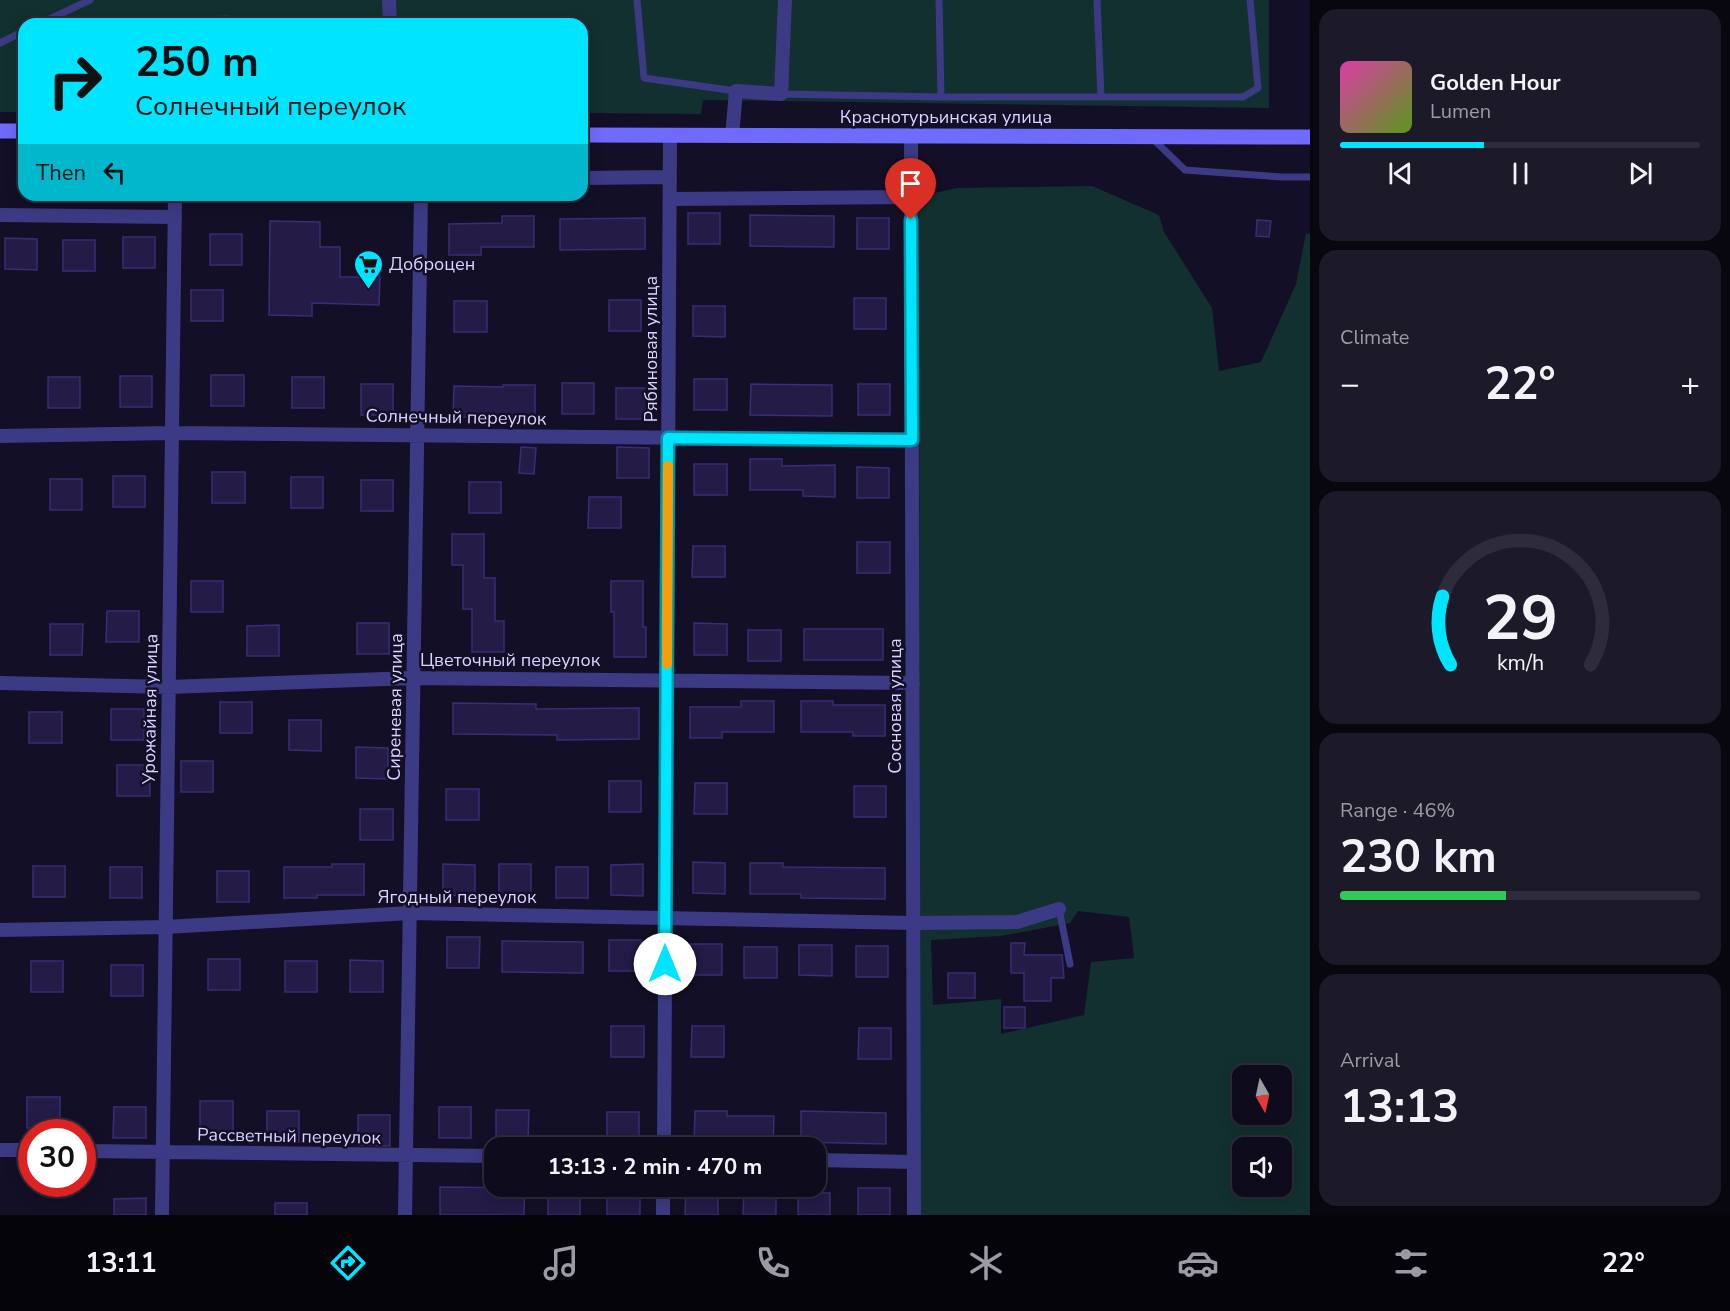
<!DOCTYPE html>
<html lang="en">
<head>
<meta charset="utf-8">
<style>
	body { margin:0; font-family:"Nunito Sans",sans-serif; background:#1c1929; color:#f1f3f6; height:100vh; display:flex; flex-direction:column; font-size:22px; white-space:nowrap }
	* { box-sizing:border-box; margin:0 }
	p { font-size:20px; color:#9b9ba3 }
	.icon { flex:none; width:33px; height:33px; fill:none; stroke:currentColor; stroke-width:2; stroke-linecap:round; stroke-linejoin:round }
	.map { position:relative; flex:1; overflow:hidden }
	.sheet { display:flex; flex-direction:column; gap:9px; padding:9px; background:#08060f; width:420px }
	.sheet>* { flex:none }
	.guide { position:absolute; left:18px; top:18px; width:570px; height:183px; border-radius:18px; box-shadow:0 3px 15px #0003,0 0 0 2px #2e2b3b; background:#00e5ff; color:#111; overflow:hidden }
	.needle { width:39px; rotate:171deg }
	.buttons { position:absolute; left:1232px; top:1065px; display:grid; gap:12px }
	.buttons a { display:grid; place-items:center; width:60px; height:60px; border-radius:12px; background:#0e0b1c; box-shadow:0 3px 15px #0003,0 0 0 2px #2e2b3b; font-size:30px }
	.speed { position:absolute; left:18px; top:1119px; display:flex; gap:12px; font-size:30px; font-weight:700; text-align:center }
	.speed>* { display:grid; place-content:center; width:78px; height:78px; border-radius:50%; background:#0e0b1c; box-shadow:0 3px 15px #0003,0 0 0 2px #2e2b3b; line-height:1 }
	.speed .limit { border:9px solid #d22; background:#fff; color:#111 }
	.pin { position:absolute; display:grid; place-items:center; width:51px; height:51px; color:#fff; margin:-62px -26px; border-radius:50% 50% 50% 0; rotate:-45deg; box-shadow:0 0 6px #0007 }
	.pin .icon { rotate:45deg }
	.me { position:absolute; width:66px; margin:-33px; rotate:0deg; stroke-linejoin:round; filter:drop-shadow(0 0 4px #0008) }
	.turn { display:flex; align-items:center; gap:21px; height:126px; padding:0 18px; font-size:27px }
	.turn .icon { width:78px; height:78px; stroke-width:2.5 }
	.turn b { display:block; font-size:42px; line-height:51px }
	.then { display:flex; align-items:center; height:57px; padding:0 18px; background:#0003; gap:12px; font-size:22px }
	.big { font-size:45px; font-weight:700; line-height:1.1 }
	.sheet .card { flex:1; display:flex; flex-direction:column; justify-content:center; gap:9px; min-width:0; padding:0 21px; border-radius:18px; background:#1c1929 }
	.sheet .dial { align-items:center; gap:0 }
	.dial svg { height:156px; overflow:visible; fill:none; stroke:#2e2b3b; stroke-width:7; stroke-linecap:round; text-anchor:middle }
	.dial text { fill:#f1f3f6; stroke:none }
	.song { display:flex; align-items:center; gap:18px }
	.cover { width:72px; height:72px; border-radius:9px; background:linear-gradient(135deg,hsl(320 70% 55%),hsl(90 70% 35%)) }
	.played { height:6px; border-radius:3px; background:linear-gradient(90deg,#00e5ff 40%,#2e2b3b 40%) }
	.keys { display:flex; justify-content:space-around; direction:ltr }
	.heat { display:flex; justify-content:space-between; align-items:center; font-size:33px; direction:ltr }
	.charge { height:9px; border-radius:4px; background:linear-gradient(90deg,#34c759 46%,#2e2b3b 0) }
	.trip { position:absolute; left:484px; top:1137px; width:342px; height:60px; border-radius:18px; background:#0e0b1c; box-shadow:0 3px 15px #0003,0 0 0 2px #2e2b3b; font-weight:700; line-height:60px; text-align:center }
	.tab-bar { display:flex; height:96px; justify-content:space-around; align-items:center; background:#06040b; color:#9b9ba3 }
	.tab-bar .icon { width:42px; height:42px }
	.tab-bar .on { color:#00e5ff }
	.tab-bar b { font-size:27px; color:#f1f3f6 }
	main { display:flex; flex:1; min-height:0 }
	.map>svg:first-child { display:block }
	.green { fill:#12302f; fill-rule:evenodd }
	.building { fill:#241b47; stroke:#3b2d73; stroke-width:1.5 }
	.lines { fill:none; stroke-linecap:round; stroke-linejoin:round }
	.lane { stroke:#3d3a85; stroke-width:7 }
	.street { stroke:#3d3a85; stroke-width:14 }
	.secondary { stroke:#6f6bff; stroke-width:15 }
	.route-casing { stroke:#0095a6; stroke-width:15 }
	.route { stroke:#00e5ff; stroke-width:10 }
	.slow { stroke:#f59e0b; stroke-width:10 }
	.labels { text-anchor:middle; stroke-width:5; stroke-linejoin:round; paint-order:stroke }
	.street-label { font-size:18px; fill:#d9d4ff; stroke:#130f26 }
	.poi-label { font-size:18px; fill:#d9d4ff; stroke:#130f26; text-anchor:start }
</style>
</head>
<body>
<main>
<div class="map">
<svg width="1310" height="1215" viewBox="0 0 1310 1215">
	<rect width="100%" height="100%" fill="#130f26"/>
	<!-- green -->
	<path class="green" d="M0,0H1269V108L703,100L701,114L582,113V24H24V112H0Z
		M1092,186L1159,215L1164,232L1212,308L1219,371L1261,362L1296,284L1306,233L1310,234V1215H920L919,212L921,196L957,188ZM1078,911L1129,917L1134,958L1091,962L1084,1015L1001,1034V999L933,1005L931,940L1001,936L1070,923ZM1242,1076H1281V1114H1242ZM1242,1148H1281V1186H1242Z"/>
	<!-- building -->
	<path class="building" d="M688,213H720V244H688Z
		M750,215L834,216V247L750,246Z
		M502,216H534V247H481V255H449V224L502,223Z
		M645,218V249L560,250V219Z
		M857,218H889V249H857Z
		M1257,220L1271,221L1269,237L1256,236Z
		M270,221L320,222V247H340V277H380L379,305L312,303V316L269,315Z
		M210,234H242V265H210Z
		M123,237H155V268H123Z
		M5,238L37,239V270L5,269Z
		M63,240H95V271H63Z
		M191,290H223V321H191Z
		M854,298H886V329H854Z
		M609,300H641V331H609Z
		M454,301H487V332H454Z
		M693,306H725V337L693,336Z
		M211,375H244V406H211Z
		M120,376H152V407H120Z
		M48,377H80V408H48Z
		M292,377H324V408H292Z
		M694,379H727V410H694Z
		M562,383H594V414H562Z
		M361,384H393V415H361Z
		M751,384L832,385V416L750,415Z
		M858,384H890V415H858Z
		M503,385H535V416L453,417L454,386L503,387Z
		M616,388H648V419H616Z
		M521,447L536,448L534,474L519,473Z
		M617,447L649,448V478H617Z
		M750,459H782V466L835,465V497L803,496V490H750Z
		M694,464H727V495H694Z
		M857,467L889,468V498H857Z
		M212,472H245V503H212Z
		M113,476H145V507H113Z
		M291,477H323V508H291Z
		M50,479H82V510H50Z
		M361,480H393V511H361Z
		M469,482H501V513H469Z
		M589,497H621V528H588Z
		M452,534H484V578H495V621H504V652H472V609H463V565H452Z
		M857,542H890V573H857Z
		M693,546H725V577H692Z
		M191,581H223V612H191Z
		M611,581H643V627H646V657H614V612H611Z
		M107,611H139V642H106Z
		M357,623H389V654H357Z
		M694,623L727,624V655H694Z
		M50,624H83L82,655H50Z
		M279,625V656H247V626Z
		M804,629H883V660H804Z
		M748,630H781V661H748Z
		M741,701H774V732H722V738H690V707H741Z
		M801,701H833V705H885V736H853V732H801Z
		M220,702H252V733H220Z
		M453,703L536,704V709L639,708V739L557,740V735L453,734Z
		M111,709H144V740H111Z
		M29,712H62V743H29Z
		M289,720H321V751L289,750Z
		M356,747L388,748V779L356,778Z
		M181,761H213V792H181Z
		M117,765H150V796H117Z
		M609,781H641V812H609Z
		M695,783H727V814H694Z
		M854,786H886V817H854Z
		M446,789H479V820H446Z
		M360,809H393V840H360Z
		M693,862L725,863V894L693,893Z
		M750,863H783V867L885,868V899L801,898V894H750Z
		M332,864H364V895H317V898H284V867H332Z
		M443,864L475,865V896L443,895Z
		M499,864H531V895L499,894Z
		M643,864V896L611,895V865Z
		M33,866H65V897H33Z
		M110,867H142V898H110Z
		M556,867H588V898H556Z
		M217,871H249V902H217Z
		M447,937H480L479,968H447Z
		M609,940H641V971H609Z
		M502,941L583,942V973L502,972Z
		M1011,943H1025L1024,955H1062L1064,978H1051V1001H1024V973H1011Z
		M690,944H722V975H690Z
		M799,945H832V976L799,975Z
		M856,946H888V977H856Z
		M744,947H777V978H744Z
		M208,959H240V990H208Z
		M350,960L383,961V992H350Z
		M31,961H63V992H31Z
		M285,961H317V992H285Z
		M111,965H143V996H111Z
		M948,973H975V998H948Z
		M1004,1007H1025V1028H1004Z
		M611,1026H644V1057H611Z
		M692,1026H724V1057H691Z
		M859,1028H891V1059H858Z
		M27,1097H60V1128H27Z
		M200,1101H233V1132H200Z
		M114,1107H146V1138H113Z
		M439,1107H471V1138H439Z
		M496,1110H529L528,1141H496Z
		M267,1111H299V1142H267Z
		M695,1111H727V1116H774L773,1147H741V1142H694Z
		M801,1111L886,1113V1144L801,1142Z
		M607,1112H639V1143H607Z
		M358,1115H390V1146L358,1145Z
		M686,1186H718V1215H685Z
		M440,1187L525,1188L524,1215H440Z
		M744,1188H776V1215H743Z
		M858,1188H890V1215H858Z
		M548,1189H580V1215H548Z
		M607,1193H640V1215H607Z
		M798,1193H830V1215H798Z
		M146,1198V1215H114V1199Z
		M275,1203H307V1215H275Z"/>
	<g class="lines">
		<!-- lane -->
		<path class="lane" d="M637,0L644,78L736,91
			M939,0L941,97
			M1097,0L1101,97
			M39,24L90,0
			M99,24L228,19
			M0,43L24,31
			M781,94L941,97H1243L1258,88L1250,0
			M1152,138L1185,170L1281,177H1310
			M1059,909L1070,964"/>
		<!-- street -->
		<path class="street" d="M389,0L390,24
			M732,136L736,91L781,94L785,0
			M911,136L914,1215
			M582,178L670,177
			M670,199L911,197
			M0,215L175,217
			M0,436L172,433L912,440
			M0,683L169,687L413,678L913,683
			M0,930L166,927L410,913L913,923L1017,922L1059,909
			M664,1148L670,135
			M0,1150H32
			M82,1151L495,1156
			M816,1160L914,1162
			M162,1215L175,195
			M405,1215L421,195
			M663,1215V1186"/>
		<!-- secondary -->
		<path class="secondary" d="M0,131H24
			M582,135L1310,137"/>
	</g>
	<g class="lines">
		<defs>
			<path id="route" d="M665,964L668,438L912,440L911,220"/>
		</defs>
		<!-- route casing -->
		<use href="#route" class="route-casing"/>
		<!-- route -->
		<use href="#route" class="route"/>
		<!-- slow -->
		<path class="slow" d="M667,664L668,466"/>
	</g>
	<!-- icons -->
	<defs>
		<symbol id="supermarket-pin" viewBox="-11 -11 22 30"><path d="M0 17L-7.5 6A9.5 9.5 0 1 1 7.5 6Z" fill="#00e5ff" stroke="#130f26"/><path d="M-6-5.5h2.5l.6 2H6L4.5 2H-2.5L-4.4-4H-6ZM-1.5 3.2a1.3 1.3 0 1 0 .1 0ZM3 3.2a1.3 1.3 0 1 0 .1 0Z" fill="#111"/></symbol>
	</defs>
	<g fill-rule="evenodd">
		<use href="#supermarket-pin" x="352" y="248" width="33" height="45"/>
	</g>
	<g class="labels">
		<!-- street labels -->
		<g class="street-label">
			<text x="946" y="123">Краснотурьинская улица</text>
			<text transform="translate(651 349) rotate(-90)" y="6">Рябиновая улица</text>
			<text transform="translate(456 417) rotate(1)" y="6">Солнечный переулок</text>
			<text x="510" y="666">Цветочный переулок</text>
			<text transform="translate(895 706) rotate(-90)" y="6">Сосновая улица</text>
			<text transform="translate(395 707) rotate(-89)" y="6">Сиреневая улица</text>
			<text transform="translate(150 709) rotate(-89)" y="6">Урожайная улица</text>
			<text x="457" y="903">Ягодный переулок</text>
			<text transform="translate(289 1136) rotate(1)" y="6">Рассветный переулок</text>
		</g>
		<!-- poi labels -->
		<g class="poi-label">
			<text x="389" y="270">Доброцен</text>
		</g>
	</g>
</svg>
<div class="buttons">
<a><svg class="needle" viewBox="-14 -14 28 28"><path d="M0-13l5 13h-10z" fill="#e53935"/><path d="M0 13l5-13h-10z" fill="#9b9ba3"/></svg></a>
<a><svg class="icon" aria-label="sound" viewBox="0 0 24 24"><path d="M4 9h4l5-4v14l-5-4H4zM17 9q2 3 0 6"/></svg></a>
</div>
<div class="speed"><div class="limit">30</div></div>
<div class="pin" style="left:911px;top:220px;background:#d93025"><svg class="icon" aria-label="arrive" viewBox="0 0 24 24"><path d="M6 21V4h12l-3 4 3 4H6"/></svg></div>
<svg class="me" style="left:665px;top:964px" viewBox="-20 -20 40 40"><circle r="19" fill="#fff"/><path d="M0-13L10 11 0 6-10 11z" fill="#00e5ff"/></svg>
<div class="trip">13:13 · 2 min · 470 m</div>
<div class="guide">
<div class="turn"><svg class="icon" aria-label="right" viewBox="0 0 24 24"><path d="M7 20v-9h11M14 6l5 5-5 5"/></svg><div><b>250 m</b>Солнечный переулок</div></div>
<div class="then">Then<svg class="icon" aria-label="left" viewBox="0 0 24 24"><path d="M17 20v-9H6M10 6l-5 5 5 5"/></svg></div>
</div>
</div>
<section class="sheet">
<div class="card">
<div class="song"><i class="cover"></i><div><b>Golden Hour</b><p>Lumen</p></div></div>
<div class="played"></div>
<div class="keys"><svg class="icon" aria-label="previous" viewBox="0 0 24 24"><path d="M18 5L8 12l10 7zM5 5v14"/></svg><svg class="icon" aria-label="pause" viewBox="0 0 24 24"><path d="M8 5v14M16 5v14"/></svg><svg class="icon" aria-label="next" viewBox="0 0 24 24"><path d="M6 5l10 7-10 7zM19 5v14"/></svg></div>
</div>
<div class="card"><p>Climate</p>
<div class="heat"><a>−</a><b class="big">22°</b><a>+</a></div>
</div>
<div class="card dial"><svg viewBox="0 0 100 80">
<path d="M14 69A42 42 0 1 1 86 69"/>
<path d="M14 69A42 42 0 0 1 10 34" stroke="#00e5ff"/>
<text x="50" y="56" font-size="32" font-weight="700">29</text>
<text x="50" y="72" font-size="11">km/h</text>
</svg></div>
<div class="card"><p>Range · 46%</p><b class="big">230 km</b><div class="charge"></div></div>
<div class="card"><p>Arrival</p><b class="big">13:13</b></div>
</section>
</main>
<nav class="tab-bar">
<b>13:11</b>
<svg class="icon on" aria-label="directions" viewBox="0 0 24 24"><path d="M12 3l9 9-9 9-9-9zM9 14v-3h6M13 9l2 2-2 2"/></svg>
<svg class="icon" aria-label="music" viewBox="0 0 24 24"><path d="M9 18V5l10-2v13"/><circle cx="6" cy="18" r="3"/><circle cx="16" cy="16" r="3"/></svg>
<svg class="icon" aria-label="phone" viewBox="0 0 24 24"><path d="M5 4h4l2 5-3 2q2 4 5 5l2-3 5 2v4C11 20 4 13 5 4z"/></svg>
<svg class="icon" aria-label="climate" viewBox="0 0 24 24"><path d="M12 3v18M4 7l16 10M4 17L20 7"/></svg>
<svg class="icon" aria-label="car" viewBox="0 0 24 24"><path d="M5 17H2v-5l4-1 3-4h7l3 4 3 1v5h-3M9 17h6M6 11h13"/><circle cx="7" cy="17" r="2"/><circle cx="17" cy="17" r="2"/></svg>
<svg class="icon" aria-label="filters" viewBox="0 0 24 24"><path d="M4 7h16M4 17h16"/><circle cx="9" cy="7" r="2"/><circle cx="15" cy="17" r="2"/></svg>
<b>22°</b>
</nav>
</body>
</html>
